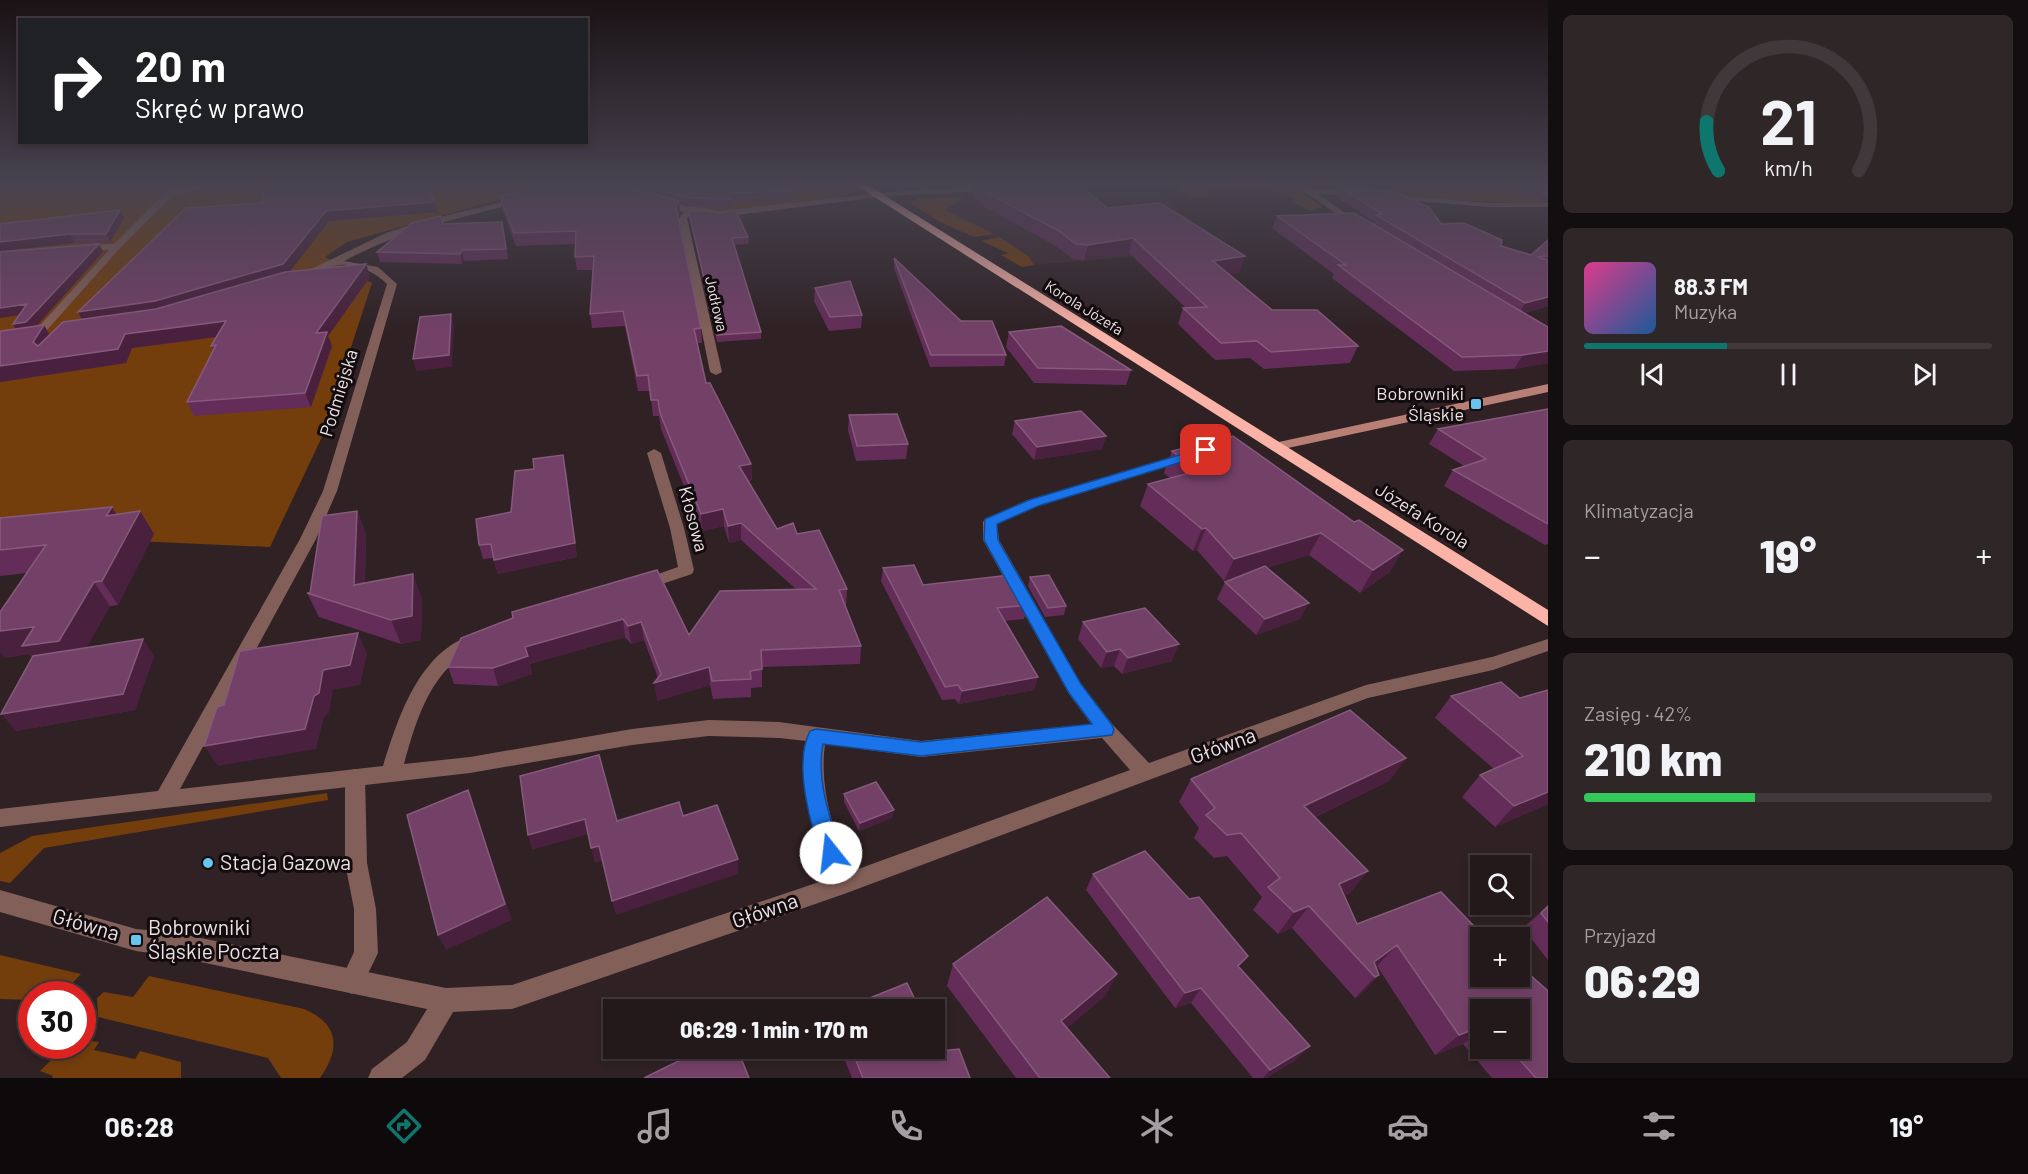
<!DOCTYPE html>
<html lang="pl">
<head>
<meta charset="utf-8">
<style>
	body { margin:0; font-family:Barlow,sans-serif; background:#2f2628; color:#f1f3f6; height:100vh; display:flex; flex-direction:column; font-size:22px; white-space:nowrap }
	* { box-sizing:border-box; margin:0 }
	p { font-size:20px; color:#a3a0a3 }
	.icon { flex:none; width:33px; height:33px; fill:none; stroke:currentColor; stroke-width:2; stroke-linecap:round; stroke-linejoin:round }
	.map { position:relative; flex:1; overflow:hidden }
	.details { display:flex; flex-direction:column; gap:15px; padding:15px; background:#130e0f; width:480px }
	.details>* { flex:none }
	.top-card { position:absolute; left:18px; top:18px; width:570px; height:126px; border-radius:0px; box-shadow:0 3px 9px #0003,0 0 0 2px #40383a; background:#202124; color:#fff; overflow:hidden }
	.buttons { position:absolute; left:1470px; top:855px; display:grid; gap:12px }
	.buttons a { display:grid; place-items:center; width:60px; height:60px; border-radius:0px; background:#23191b; box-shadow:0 3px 9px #0003,0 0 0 2px #40383a; font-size:30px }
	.speed { position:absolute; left:18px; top:981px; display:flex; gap:12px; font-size:30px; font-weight:700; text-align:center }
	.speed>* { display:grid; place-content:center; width:78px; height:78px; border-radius:50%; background:#23191b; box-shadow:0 3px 9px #0003,0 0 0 2px #40383a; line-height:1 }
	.speed .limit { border:9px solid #d22; background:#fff; color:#111 }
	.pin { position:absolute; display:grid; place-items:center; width:51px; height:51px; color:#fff; margin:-26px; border-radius:12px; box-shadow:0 3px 9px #0006 }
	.me { position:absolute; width:66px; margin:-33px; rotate:344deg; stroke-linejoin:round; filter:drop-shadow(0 0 4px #0008) }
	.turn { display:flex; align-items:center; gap:21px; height:126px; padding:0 18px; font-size:27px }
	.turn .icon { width:78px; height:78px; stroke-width:2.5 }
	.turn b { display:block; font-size:42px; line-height:51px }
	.big { font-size:45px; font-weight:800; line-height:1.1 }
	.details .card { flex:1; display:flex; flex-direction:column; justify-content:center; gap:9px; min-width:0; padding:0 21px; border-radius:9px; background:#2f2628 }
	.details .dial { align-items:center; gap:0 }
	.dial svg { height:156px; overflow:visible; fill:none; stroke:#40383a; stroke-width:7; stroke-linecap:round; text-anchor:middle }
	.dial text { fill:#f1f3f6; stroke:none }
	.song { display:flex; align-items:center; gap:18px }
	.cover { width:72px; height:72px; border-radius:9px; background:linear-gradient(135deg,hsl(330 70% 55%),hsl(210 70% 35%)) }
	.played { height:6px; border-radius:3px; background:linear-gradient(90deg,#0f766e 35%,#40383a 35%) }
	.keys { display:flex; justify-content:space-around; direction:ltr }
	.heat { display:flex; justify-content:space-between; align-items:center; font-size:33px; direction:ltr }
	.charge { height:9px; border-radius:4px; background:linear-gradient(90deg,#34c759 42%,#40383a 0) }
	.trip { position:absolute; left:603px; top:999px; width:342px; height:60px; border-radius:0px; background:#23191b; box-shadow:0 3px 9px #0003,0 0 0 2px #40383a; font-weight:800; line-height:60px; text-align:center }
	.tab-bar { display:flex; height:96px; justify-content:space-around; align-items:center; background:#0e0a0b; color:#a3a0a3 }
	.tab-bar .icon { width:42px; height:42px }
	.tab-bar .current { color:#0f766e }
	.tab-bar b { font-size:27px; color:#f1f3f6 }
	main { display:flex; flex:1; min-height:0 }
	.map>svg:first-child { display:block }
	.built { fill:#3d282d }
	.green { fill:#743d0c }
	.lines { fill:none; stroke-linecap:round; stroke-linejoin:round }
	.lane { fill:#835f59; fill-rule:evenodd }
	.street { fill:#835f59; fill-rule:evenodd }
	.secondary { fill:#b87f76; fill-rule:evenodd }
	.highway { fill:#fbb3a8; fill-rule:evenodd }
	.wall { fill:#642d59; fill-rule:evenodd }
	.shaded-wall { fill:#49203d }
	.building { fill:#734068; stroke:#865a7b; stroke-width:1.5 }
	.route { fill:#1a73e8; stroke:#114b97; stroke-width:1.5 }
	.poi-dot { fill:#67c4ef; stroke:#130c0e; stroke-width:2 }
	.labels { text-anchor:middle; stroke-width:6; stroke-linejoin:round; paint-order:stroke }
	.far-street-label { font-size:15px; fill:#ede2e5; stroke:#130c0e }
	.street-label { font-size:18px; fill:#ede2e5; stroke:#130c0e }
	.poi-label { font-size:18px; fill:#ede2e5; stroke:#130c0e; text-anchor:end }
	.near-street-label { font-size:21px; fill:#ede2e5; stroke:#130c0e }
	.near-poi-label { font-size:21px; fill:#ede2e5; stroke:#130c0e; text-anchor:start }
</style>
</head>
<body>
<main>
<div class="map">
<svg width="1548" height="1078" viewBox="0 0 1548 1078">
	<rect width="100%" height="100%" fill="#2f2124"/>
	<!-- built -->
	<path class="built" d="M1157,190L1225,249L1034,265L985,235L993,234L945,209L965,197Z"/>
	<!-- green -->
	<path class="green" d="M0,182H562L347,242L325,257L372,283L321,439L270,547L0,535Z
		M597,182H884H870L841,198L713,212L663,202Z
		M1193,182H1548V205L1300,192L1323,207L1310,211L1292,201H1298C1287,194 1276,197 1266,189L1206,191L1210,196C1197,197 1187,198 1177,188L1183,184H1206Z
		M965,197L945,210L994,234L974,237L942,223L910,203L919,198Z
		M999,237L1028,256L1034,265L1022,267L1001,255L1008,253L981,241Z
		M327,793L328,800L44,848L10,883L0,881V853L32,836Z
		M0,955L81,974L62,994H32L31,1000L0,999Z
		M149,976L304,1009C339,1024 341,1048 320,1078H281L268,1058L98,1017L97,998L104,992L133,997Z
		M83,1040L99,1042L94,1050L135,1059L140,1051L181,1062V1078H52L53,1076L40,1071L63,1048L67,1046H82Z"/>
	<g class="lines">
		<!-- lane -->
		<path class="lane" d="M912,182H922L935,191L928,193Z
			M355,769L362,771L365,777L367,863L376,909L378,953L360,990L352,994L344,990L340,982L354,952V909L345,863V777L348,771Z"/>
		<!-- street -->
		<path class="street" d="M219,182H238L177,194L168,200L119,249L40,338H32V334L109,250H82L79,249V245L114,244L162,196L172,190Z
			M489,182H535L563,186L559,188Z
			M1069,182H1129L1059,187L1055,185Z
			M1239,182H1300L1310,189L1363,192L1364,194L1360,196L1318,194L1361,224L1354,226L1295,185L1243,184Z
			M993,186L997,188L996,190L888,196L720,217L692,214L687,218L722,372L716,375L710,372L679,218L684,212L657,205V201L720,211L888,192Z
			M1390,195L1491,203H1548V207H1491L1387,199L1386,197Z
			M520,198H523V202C458,218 404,229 344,261L378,267L397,284L337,491L316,539L180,789L383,766C398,718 419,651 473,635L479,637L482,641C476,650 457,658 449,667C424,692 413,731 404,764L470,757L632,729L709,720L779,722L921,741L1091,724L1069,694L983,540V522L985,519L1028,500L1188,452L1193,453L1195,456L1193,459L1038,506L997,524L999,540L1081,684L1113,725L1149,763L1366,685L1492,657L1548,639V651L1493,670L1368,698L844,894L512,1009L453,1012L425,1060L402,1078H368L372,1069L407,1042L427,1009L176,957L136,951L0,912V890L136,929L176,933L446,988L512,985L831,878C814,834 799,789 806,741L779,738L709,736L632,745L470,773L0,827V809L158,791L300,539L323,491L387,284C375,271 351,261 333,266C324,269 315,275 306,278L303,277V273L386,233L423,221ZM1102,738L1130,770L850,872C833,831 819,788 825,744L921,757Z
			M654,449L661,453L684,528L694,570L692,574L644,590L638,589L636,585L638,581L678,567L670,528L647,453Z"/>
		<!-- secondary -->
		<path class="secondary" d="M1548,384V392L1274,451L1267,447L1274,443Z"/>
		<!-- highway -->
		<path class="highway" d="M851,182H863L1548,610V626Z"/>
	</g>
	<!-- wall -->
	<path class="wall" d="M541,182H795V200L732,201V207H690L679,204L680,213L678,216L701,328L702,343H697L706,383L751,464L752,480L748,481L777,529L797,534L847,589L846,607L861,646L860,664L762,667V687L751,688V697L713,699L710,685L657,701L658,678L644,640L631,644L625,637L530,664L532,674L498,686L454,684L448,667L657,570L689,635L797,590L741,540L729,543L724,526L702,531L661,429L659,416H653L650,391H638L625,326L592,328L590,314L593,270H577L575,257V244L516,246L502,209L500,196L548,184Z
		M963,182H1076L1107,208L1240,272L1228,274L1272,310L1358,346L1350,363L1264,369L1250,358L1215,360L1178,324L1183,308H1186L1129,253L1084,260L1073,259L1056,246L985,207L973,194L975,185L966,186Z
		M1317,182H1391L1387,192L1441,224L1501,246L1531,255L1548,240V306L1524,313L1548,327V363L1514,369L1454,371L1332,278L1334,274L1272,228L1277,216L1372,224L1373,221L1338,198L1341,189L1325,188Z
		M1488,182H1548V200H1542Z
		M186,208L437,212L329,221L289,272L370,277L328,336L332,346L311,407L194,416L187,402L213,350L211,346L217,337L132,348L126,363L0,382V333L16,329L13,324L99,244L103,252L36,326L50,335L82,319L78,312Z
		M689,213L748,237L749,244L734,245L761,332V339L717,342L690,219Z
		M124,218L110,242L75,243L0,251Z
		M502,222L508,259L464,261L462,264L380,262L377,252L443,224Z
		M894,258L961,321L1006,355L1004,366L930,367L894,268Z
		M815,288L862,315L861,328L829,331L814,301Z
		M1009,332L1131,370L1126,385L1034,383L1006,347Z
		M1548,409V544L1545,545L1444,486L1453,470L1464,466L1429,444L1438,429Z
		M849,415L908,444L906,459L856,461L848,430Z
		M1015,421L1106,436L1102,449L1034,460L1012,434Z
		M1233,436L1390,572L1360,593L1309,555L1267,568L1300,619L1256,635L1217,599L1225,582L1240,576L1224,581L1197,550L1193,551L1140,506L1148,484L1170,478L1164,473L1172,451Z
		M566,469L577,557L498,574L493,558L483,559L479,545L511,512Z
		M140,511L154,534L118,605L110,606L86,648L154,656L135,710L16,731L32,658L28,654L5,658L0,651V612L27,573L0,576V518L116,515Z
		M357,511L366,534L365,583L422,598L421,640L401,644L319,617L307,593H310Z
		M883,568L923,585L1028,605L1024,619L1004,621L1038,677L1034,690L959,704L955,699L942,700L881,581Z
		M1030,577L1066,606L1064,615L1045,617L1028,586Z
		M1083,622L1172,661L1122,674L1114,666L1101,668L1078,639Z
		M1451,696L1520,698L1548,804L1495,827L1462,797L1480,775L1494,769L1435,718Z
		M1406,758L1389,781L1315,817L1368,871L1350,893L1344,896L1357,924L1441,892L1548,1078H1492L1463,1044L1435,1055L1377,966L1376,967L1379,975L1359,996L1355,998L1292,928L1278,934L1253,910L1262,897L1227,856L1214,858L1194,838L1199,828L1179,802L1191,779ZM1480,1010L1520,1048H1480Z
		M844,794L892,818L859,831L844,802Z
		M1093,874L1240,968L1296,1060L1266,1078H1253L1191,1003L1175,1008L1086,890Z
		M1548,906V960L1523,928Z
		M953,964L1117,974L1105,996L1067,1028L1110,1078H1016L947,986Z
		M840,1048H934L941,1051L970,1078H852Z"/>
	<!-- shaded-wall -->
	<path class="shaded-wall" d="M679,201L680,213L677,218L676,206Z
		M434,202L437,212L329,221L287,275L161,312L84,323L78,312L326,211Z
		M120,210L124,218L110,242L106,234Z
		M70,234L75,243L0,251V242Z
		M1133,238L1129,253L1084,260L1088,245Z
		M99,244L103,252L32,331L18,333L13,324Z
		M462,250L464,261L462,264L460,254Z
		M1245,256L1240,272L1208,277L1213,261Z
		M366,264L370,277L328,336L332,346L311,407L305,393L316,333Z
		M1548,297V306L1519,314L1525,303Z
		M27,304L32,313L0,318V308Z
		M451,314L454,326L452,367L416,371L413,359Z
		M226,321L232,335L132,348L126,363L0,382V366L125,334Z
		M44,325L52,339L42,356L33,342Z
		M1548,351V363L1514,369L1523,355Z
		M1106,436L1102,449L1034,460L1037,447Z
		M563,455L577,557L498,574L494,560Z
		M751,464L752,480L740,483L739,466Z
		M112,507L126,531L106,516Z
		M723,509L724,526L702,531L701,514Z
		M140,511L154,534L118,605L102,581Z
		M357,511L366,534L364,609L354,585Z
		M741,523V540L729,543L728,526Z
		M1206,528L1197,550L1193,551L1202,529Z
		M1321,533L1309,555L1224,581L1234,559Z
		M1403,550L1390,572L1360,593L1373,570Z
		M413,574L422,598L421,640L401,644L391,620Z
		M94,582L110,606L77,665L41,670L28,654L5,658L0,651V631Z
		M1309,603L1300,619L1256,635L1265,619Z
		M623,619L625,637L530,664L525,647Z
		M641,622L644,640L631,644L628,626Z
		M358,633L367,654L360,685L333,690L329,713L324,717L316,749L218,766L204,746L314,696L323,670Z
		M143,639L154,656L135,710L16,731L1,714Z
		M1179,644L1172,661L1122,674L1128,658Z
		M1120,649L1114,666L1101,668L1107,652Z
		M528,656L532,674L498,686L493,668Z
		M709,667L710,685L657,701L654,683Z
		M1038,677L1034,690L959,704L962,691Z
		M1406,758L1389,781L1289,829L1304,806Z
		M468,790L512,920L446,950L438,935Z
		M1548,792V804L1495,827L1514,806Z
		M894,810L892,818L859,831L860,823Z
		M585,819L589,834L532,850L528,835Z
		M599,846L602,861L595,863L591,848Z
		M738,859V874L616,915L612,901Z
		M1368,871L1350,893L1321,906L1339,884Z
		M1309,906L1292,928L1278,934L1294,912Z
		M1397,945L1377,966L1369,971L1374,962Z
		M1117,974L1105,996L1051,1042L1061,1021Z
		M1379,975L1359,996L1355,998L1375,977Z
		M1201,988L1191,1003L1175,1008L1185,993Z
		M1480,1027V1030L1463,1044L1435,1055L1459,1035Z
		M1310,1046L1296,1060L1266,1078H1263L1270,1070Z"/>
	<!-- building -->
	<path class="building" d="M291,182H426L434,202L326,211L283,264L155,301L78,312L186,208L263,203L262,186Z
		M554,182H609L679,201L676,206L701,328L694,329L706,383H710L751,464L739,466L777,529L793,523L797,534L819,530L847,589L839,590L861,646L761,650L762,669L750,671L751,679L712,681L709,667L654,683L661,674L641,622L628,626L623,619L525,647L528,656L493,668L448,667L461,638L513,618L512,612L657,570L689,635L720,591L816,589L741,523L728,526L723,509L701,514L660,413L658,400H651L648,375L637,376L623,311L590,314L594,256L575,257L576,231L514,233L500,196Z
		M627,182H795L796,191L729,193L732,199L690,198Z
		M977,182H1076L1107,208L1160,203L1245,256L1213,261L1272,310H1317L1358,346L1271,352L1257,341L1221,343L1183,308L1207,307L1133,238L1088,245L1076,244L1059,231L987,193Z
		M1509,182H1548V194H1546Z
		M1342,188L1395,192L1429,207L1441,224L1464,223L1502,240L1501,246L1531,255L1548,240V256L1537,257L1548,260V297L1525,303L1376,215L1382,214Z
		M120,210L106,234H70L0,242V224Z
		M692,210L720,213L736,211L748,237L732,238L761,332L717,335L689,213Z
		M1354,213L1548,327V351L1523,355L1462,357L1338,265H1346L1277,216Z
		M440,216L443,224L502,222L506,249L462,250L460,254L377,252L412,223Z
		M99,244L26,322L13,324L27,304L0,308V252Z
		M894,258L961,321H992L1006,355H931Z
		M366,264L316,333L327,332L305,393L187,402L216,345L211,346L226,321L125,334L118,349L0,366V333L1,331L44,325L33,342L38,346L63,322L156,309L285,272Z
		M850,281L862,315L830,317L815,288Z
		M451,314L449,355L413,359L420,317Z
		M1061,326L1131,370L1038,368L1009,332Z
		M1548,409V524L1453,470L1486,459L1438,429Z
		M1081,411L1106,436L1037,447L1015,421Z
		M897,414L908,444L857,446L849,415Z
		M1233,436L1354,522L1359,520L1403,550L1373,570L1321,533L1234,559L1206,528L1202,529L1148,484L1197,471L1172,451Z
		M563,455L575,543L494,560L491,544L479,545L476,519L511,512L515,471L534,469L533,459Z
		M112,507L106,516L140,511L102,581L94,582L59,641L22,646L34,627L0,631V612L46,545L0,550V518Z
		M357,511L354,585L413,574L412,616L391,620L307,593H310L322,516Z
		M914,565L923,585L1010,575L1028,605L997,608L1038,677L962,691L958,685L945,687L883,568Z
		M1265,566L1309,603L1265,619L1225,582Z
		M1049,575L1066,606L1048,608L1030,577Z
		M1145,608L1179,644L1128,658L1120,649L1107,652L1083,622Z
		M358,633L350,665L323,670L319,693L314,696L305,729L204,746L217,707L224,705L240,651Z
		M143,639L123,694L1,714L33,656Z
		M1501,682L1520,698L1548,690V792L1514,806L1480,775L1523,756L1451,696Z
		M1350,710L1406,758L1304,806L1368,871L1339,884L1357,924L1441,892L1471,923L1487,938H1480V976H1520V966L1548,991V1078H1536L1509,1048H1520V1010H1480V1027L1459,1035L1397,945L1374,962L1379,975L1375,977L1309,906L1294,912L1268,887L1280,878L1241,833L1227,835L1206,815L1215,808L1191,779Z
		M599,755L617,821L679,802L683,816L717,805L738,859L612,901L599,846L591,848L585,819L528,835L520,776Z
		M876,782L894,810L860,823L844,794Z
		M468,790L505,904L438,935L407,815Z
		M1145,851L1189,899L1199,897L1248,956L1238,966L1310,1046L1270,1070L1201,988L1185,993L1093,874Z
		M1047,897L1117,974L1061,1021L1110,1078H1040L953,964Z
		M1548,906V922L1541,913Z
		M907,983L920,1010H840Z
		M934,1038L941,1051L959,1049L970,1078H863L851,1048H934Z
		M705,1048H737L749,1078H644Z"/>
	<!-- sky -->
	<linearGradient id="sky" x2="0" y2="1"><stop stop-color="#1a1214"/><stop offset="0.55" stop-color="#474350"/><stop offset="1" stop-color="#474350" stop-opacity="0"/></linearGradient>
	<rect width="1548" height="333" fill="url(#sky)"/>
	<!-- route -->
	<path class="route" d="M1206,447L1211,448V453L1038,506L997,524L998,540L1081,684L1112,725L1114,730L1112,735L921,756L823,744C816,781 830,817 841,853L838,859L831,862L824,859C810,827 793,763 810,731L816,729L921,742L1092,724L1069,693L984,540L985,519L1029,500Z"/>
	<!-- markers -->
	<g class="poi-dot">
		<rect x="1470" y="398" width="12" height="12" rx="3"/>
		<circle cx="208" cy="863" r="6"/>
		<rect x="130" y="934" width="12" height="12" rx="3"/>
	</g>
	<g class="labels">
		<!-- far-street labels -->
		<g class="far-street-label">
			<text transform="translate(716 304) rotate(77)" y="5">Jodłowa</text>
			<text transform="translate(1084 308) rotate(32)" y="5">Korola Józefa</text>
		</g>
		<!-- street labels -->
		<g class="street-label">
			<text transform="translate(339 393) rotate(-73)" y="6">Podmiejska</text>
			<text transform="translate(1422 516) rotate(32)" y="6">Józefa Korola</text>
			<text transform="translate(693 519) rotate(75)" y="6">Kłosowa</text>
		</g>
		<!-- poi labels -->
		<g class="poi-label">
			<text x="1464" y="400">Bobrowniki<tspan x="1464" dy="21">Śląskie</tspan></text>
		</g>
		<!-- near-street labels -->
		<g class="near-street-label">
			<text transform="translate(1223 746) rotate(-20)" y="7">Główna</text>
			<text transform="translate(765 911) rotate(-19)" y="7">Główna</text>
			<text transform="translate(86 925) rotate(16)" y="7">Główna</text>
		</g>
		<!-- near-poi labels -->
		<g class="near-poi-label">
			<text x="220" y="870">Stacja Gazowa</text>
			<text x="148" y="935">Bobrowniki<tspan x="148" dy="24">Śląskie Poczta</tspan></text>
		</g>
	</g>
</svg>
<div class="buttons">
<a><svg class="icon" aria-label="search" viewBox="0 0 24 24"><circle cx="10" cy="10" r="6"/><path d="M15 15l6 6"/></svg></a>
<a>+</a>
<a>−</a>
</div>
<div class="speed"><div class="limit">30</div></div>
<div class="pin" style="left:1206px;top:450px;background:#d93025"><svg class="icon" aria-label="arrive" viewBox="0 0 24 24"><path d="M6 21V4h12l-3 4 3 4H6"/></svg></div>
<svg class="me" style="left:831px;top:853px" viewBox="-20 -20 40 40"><circle r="19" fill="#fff"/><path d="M0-13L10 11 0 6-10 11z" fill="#1a73e8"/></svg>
<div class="trip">06:29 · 1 min · 170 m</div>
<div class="top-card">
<div class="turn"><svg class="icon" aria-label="right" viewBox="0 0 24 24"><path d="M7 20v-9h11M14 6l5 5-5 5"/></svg><div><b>20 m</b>Skręć w prawo</div></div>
</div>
</div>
<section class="details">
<div class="card dial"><svg viewBox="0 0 100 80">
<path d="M14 69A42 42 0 1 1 86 69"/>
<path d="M14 69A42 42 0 0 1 8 44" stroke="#0f766e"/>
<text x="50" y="56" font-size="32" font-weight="700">21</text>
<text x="50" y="72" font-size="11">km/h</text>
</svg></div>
<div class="card">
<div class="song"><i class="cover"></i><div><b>88.3 FM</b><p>Muzyka</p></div></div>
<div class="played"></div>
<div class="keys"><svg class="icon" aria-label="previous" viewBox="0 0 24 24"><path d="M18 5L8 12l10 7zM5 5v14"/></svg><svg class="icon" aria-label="pause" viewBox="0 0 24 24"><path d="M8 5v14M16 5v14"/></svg><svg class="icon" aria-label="next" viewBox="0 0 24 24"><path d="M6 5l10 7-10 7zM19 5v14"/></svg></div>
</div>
<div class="card"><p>Klimatyzacja</p>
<div class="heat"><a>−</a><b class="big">19°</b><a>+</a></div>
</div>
<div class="card"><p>Zasięg · 42%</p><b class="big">210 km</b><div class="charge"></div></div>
<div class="card"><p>Przyjazd</p><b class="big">06:29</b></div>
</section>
</main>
<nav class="tab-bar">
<b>06:28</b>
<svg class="icon current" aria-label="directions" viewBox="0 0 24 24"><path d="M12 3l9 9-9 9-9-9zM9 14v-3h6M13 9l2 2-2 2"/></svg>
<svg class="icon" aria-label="music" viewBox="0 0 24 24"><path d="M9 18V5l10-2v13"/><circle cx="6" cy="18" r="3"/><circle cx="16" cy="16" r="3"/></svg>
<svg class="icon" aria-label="phone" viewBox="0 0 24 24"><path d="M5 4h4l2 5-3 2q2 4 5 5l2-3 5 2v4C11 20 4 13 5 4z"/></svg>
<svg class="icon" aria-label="climate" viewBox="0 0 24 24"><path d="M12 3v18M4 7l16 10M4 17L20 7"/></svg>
<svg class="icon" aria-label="car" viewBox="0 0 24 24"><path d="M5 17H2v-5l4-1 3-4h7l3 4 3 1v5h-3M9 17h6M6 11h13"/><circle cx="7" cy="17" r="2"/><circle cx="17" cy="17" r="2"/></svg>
<svg class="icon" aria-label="filters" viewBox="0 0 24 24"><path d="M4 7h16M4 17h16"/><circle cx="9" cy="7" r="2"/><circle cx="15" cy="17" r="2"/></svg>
<b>19°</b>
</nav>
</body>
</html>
